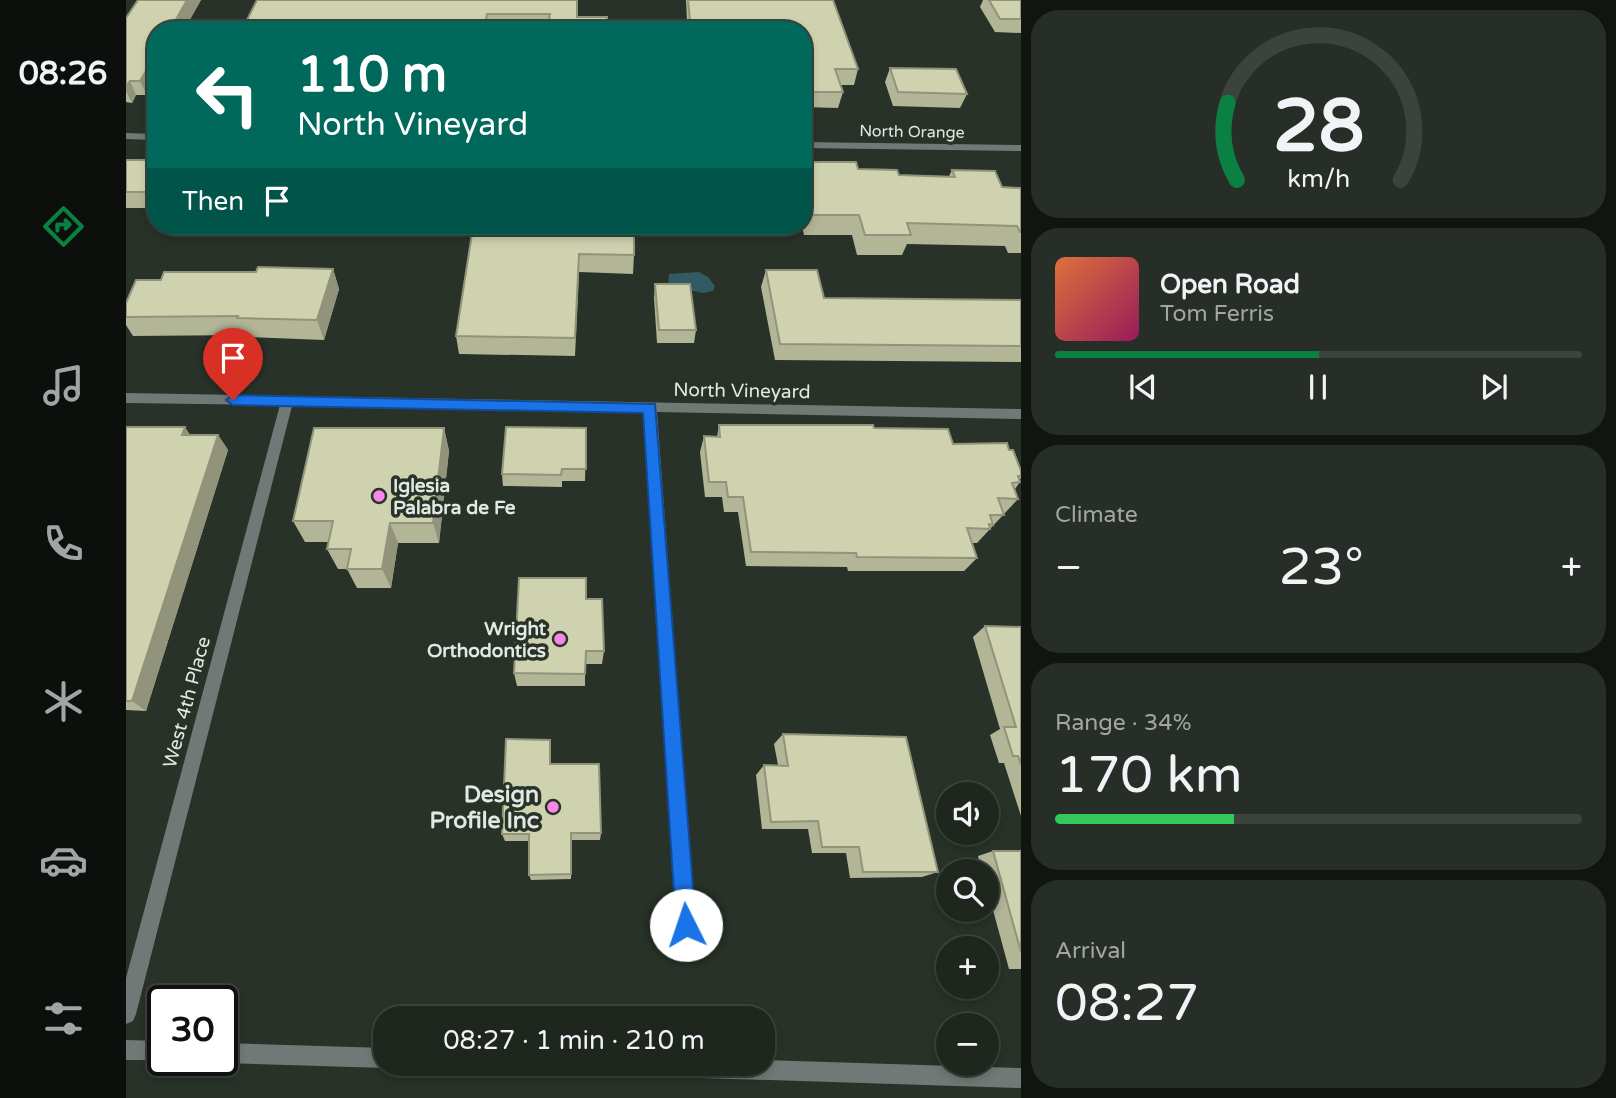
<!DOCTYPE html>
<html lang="en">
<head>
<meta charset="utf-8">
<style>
	body { margin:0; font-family:"Varela Round",sans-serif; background:#262e27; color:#f1f3f6; height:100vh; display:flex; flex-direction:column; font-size:26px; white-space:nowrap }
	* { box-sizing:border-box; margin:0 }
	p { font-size:23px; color:#a1a5a4 }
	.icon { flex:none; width:38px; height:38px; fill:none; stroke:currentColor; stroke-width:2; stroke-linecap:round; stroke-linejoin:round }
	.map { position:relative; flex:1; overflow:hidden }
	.panel { display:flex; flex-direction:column; gap:10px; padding:10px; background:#101510; width:595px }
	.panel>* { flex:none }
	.top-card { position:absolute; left:21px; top:21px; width:665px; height:214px; border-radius:28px; box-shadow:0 4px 10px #0003,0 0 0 2px #3c433c; background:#00695c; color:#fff; overflow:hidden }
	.fabs { position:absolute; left:810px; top:782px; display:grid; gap:14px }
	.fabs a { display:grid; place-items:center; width:63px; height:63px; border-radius:50%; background:#1e261e; box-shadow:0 4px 10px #0003,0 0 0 2px #3c433c; font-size:35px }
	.speed { position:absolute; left:21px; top:985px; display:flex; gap:14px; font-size:35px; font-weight:700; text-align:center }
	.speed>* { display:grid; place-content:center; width:91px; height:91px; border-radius:50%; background:#1e261e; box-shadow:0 4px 10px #0003,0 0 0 2px #3c433c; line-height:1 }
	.speed .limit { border:4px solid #111; border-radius:10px; background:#fff; color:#111 }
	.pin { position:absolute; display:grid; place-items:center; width:60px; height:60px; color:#fff; margin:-72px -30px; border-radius:50% 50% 50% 0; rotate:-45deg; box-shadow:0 0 7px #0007 }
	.pin .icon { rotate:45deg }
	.me { position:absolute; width:77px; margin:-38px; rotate:356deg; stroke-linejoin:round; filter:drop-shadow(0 0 5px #0008) }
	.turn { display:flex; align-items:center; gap:24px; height:147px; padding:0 35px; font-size:32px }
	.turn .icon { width:91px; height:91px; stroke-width:2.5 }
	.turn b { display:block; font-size:49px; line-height:60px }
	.then { display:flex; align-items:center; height:66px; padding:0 35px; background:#0003; gap:14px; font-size:26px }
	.big { font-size:52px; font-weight:600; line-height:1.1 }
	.panel .card { flex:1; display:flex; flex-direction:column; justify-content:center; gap:10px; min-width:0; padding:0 24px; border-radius:28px; background:#262e27 }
	.panel .dial { align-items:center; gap:0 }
	.dial svg { height:182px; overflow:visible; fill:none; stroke:#3c433c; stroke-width:7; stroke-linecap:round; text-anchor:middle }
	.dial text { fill:#f1f3f6; stroke:none }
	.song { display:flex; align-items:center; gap:21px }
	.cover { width:84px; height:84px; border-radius:10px; background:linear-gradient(135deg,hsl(20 70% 55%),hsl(330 70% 35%)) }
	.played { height:7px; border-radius:4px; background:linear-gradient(90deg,#0b8043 50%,#3c433c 50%) }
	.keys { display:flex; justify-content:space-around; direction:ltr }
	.heat { display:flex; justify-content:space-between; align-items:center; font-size:38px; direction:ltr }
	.charge { height:10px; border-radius:5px; background:linear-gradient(90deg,#34c759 34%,#3c433c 0) }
	.trip { position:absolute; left:247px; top:1006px; width:402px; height:70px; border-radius:28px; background:#1e261e; box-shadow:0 4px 10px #0003,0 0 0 2px #3c433c; font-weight:600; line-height:70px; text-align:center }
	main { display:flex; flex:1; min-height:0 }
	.menu { display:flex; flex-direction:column; width:126px; justify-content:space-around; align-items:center; background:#0c0f0c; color:#a1a5a4 }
	.menu .icon { width:49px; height:49px }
	.menu .active { color:#0b8043 }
	.menu b { font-size:32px; color:#f1f3f6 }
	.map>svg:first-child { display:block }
	.water { fill:#315a62 }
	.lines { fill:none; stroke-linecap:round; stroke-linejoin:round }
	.lane { fill:#717977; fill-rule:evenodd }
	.street { fill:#717977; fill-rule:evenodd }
	.wall { fill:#b2b596 }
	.shaded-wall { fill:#91937a }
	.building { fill:#cfd2af; stroke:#91937a; stroke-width:2 }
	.route { fill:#1a73e8; stroke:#114b97; stroke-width:2 }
	.poi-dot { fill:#fc86e3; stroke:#283228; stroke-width:2.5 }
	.labels { text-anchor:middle; stroke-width:7; stroke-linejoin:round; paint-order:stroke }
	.far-street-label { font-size:16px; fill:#e2e9e2; stroke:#283228 }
	.street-label { font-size:19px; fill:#e2e9e2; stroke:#283228 }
	.poi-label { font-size:19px; font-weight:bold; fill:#e2e9e2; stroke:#283228; text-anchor:start }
	.near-poi-label { font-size:23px; font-weight:bold; fill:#e2e9e2; stroke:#283228; text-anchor:end }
</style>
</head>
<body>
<main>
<nav class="menu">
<b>08:26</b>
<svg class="icon active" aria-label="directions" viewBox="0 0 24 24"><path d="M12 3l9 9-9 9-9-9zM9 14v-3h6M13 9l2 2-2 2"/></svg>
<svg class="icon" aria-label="music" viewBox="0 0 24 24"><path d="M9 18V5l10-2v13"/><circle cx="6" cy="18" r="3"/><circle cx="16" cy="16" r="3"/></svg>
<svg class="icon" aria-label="phone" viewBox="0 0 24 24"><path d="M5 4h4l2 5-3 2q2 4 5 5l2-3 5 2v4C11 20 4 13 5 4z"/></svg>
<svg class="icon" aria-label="climate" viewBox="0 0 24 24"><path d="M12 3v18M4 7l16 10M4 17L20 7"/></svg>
<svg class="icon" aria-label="car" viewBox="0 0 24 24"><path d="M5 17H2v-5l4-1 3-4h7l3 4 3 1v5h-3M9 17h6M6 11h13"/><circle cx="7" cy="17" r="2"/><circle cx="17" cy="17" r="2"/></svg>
<svg class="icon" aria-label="filters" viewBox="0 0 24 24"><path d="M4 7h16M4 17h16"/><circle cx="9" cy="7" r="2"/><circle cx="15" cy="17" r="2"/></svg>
</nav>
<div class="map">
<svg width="895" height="1098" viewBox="0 0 895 1098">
	<rect width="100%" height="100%" fill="#283228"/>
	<!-- water -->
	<path class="water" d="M573,272L582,277L589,286L587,291L577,293L542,286L543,274Z"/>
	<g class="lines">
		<!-- lane -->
		<path class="lane" d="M0,1040L37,1041L38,1060H0Z
			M96,1043L259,1048V1064H266L259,1068L96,1063L90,1060H96Z
			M637,1060L895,1068V1088L449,1074L442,1071L439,1064H637Z"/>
		<!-- street -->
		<path class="street" d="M0,133L30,134V140L0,139Z
			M677,142L895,145V151L677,148Z
			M0,393L895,409V419L531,412L569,925L566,931L560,934L554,931L551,925L518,412L166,406L10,1014L7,1021L0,1024V978L154,405L0,403Z"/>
	</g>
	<!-- wall -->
	<path class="wall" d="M12,0H75L21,95H10L6,103L0,102V18Z
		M451,0L421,29L116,30Z
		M560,0H562L563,4L562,0H707L732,69L728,85H714L717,92L712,108L677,107V30H550L551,21H561Z
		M857,0H895V33L869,32L854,7Z
		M764,68L841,94L834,108L767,106L759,82Z
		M0,160H30V208H0Z
		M683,162L773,175L823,176L826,170L876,187L895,190V253H882L879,246L781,244L776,255H731L726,235H678L676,226H677V169H681Z
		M343,226L508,255L507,274L453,272L449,356L333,354L330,336L345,242Z
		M207,269L213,289L198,340L121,337L120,335L7,336L0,325V303L35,280L130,272Z
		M640,270L698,298L895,300V362L649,360L635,287Z
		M529,284L570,330L568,343H531L528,298Z
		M593,425L748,428L827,444L883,450L895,471V478L893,480L894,482L889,489L892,499L851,543H846L851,558L838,571H722L721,567L620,566L612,512H598L596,497H579L574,452L578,436L591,437Z
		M0,427L64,435H92L102,450L20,711L0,710Z
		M318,428L323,451L313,543H272L265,588H231L221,569H212L201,549L203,542H179L167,521Z
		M460,428L459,481H436V487L377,486L376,474Z
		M460,599L478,651L476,664H459V686H391L388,673Z
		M859,626L895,627V816L878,763H873L864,735L874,729L847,637Z
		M657,734L812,872L796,877L724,878L720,853H686L682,829H636L630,775L638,765H652L648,744Z
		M425,750V764L475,833L474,840H445V879L405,880L403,875V841H379L376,834Z
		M867,851H895V969H883L861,888V872H856L852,856Z"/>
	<!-- shaded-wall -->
	<path class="shaded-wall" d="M61,0H75L58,30H44Z
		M361,14L362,30H358Z
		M30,54V79L21,95L14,81Z
		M4,81L10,95L6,103L0,91V86Z
		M207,269L213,289L198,340L191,320Z
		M59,427L69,442L56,435Z
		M318,428L323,451L313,543L307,523Z
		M92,435L102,450L20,711L6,701Z
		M264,523L272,543L265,588L256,569Z"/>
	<!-- building -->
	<path class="building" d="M12,0H61L44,30H30V54L14,81H4L0,86V18Z
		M131,0H451V17H481V30H421L424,14H361L358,30H116Z
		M562,0H707L732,69H709L717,92H677V30H552L551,21H564Z
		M863,0H895V19H874Z
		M764,68L830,69L841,94L772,92Z
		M0,160H30V192H0Z
		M683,162H730L732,169L771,170L773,175L829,177L826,170L869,171L876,187L894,188L895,190V232H894L891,226L781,223L785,235H739L733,215H684L677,185V169H685Z
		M343,226H508V255L453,254L449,338L330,336L347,227H342Z
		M132,267L207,269L191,320L111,318L112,316L0,317V303L10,280H35L38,272H130Z
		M640,270H691L698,298L895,300V346L654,344Z
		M529,284H564L570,330H533Z
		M593,425H747L748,428L822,429L827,444L881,443L883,450H887L895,471V476H892L894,482L886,483L892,499L872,498L878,515H864L867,525L863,524L864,529L841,528L851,558L731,557L730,553L625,552L617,497H602L600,482H583L578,436L594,437Z
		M0,427H59L56,435H92L6,701H0Z
		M380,427L460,428V469H436L435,475L376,474Z
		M188,428H318L307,523H264L256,569H221L225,549H201L207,521H167Z
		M393,578H460V599H476L478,651H460L459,674L388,673Z
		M859,626L895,627V765L892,756H887L878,727H890Z
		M657,734L780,737L812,872H737L733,847H696L692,821L645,822L638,765L662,766Z
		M380,739L424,740V764H473L475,833H445V874L403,875V834H376Z
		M867,851H895V952Z"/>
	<!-- route -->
	<path class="route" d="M107,395L529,404L570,925L567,932L560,935L553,932L550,925L517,413L107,405L100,400Z"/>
	<!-- markers -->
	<g class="poi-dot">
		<circle cx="253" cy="496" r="7"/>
		<circle cx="434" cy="639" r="7"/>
		<circle cx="427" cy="807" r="7"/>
	</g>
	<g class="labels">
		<!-- far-street labels -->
		<g class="far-street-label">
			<text transform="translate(786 131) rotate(1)" y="6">North Orange</text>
		</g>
		<!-- street labels -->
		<g class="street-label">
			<text transform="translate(616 390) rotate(1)" y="7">North Vineyard</text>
			<text transform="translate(60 702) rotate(-75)" y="7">West 4th Place</text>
		</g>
		<!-- poi labels -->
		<g class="poi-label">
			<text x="267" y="492">Iglesia<tspan x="267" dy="22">Palabra de Fe</tspan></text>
			<text x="420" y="635" text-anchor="end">Wright<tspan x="420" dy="22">Orthodontics</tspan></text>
		</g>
		<!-- near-poi labels -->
		<g class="near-poi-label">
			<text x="413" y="802">Design<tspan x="413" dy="26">Profile Inc</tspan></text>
		</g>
	</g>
</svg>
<div class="fabs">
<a><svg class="icon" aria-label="sound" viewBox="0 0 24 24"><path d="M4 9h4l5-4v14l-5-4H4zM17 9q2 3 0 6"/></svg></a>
<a><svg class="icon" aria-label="search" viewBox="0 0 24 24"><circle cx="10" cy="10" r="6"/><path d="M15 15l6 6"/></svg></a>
<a>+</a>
<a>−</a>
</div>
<div class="speed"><div class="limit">30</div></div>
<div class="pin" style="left:107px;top:400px;background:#d93025"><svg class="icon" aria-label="arrive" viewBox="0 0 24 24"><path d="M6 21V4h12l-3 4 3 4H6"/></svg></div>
<svg class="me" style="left:560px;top:925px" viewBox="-20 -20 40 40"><circle r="19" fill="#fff"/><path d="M0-13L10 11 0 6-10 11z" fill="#1a73e8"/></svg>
<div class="trip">08:27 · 1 min · 210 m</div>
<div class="top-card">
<div class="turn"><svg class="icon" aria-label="left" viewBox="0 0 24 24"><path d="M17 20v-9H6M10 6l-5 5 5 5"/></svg><div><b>110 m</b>North Vineyard</div></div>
<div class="then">Then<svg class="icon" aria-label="arrive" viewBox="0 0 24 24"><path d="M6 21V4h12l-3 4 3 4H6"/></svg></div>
</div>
</div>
<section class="panel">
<div class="card dial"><svg viewBox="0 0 100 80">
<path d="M14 69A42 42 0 1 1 86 69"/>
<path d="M14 69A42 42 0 0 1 10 35" stroke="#0b8043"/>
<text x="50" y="56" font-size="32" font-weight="700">28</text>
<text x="50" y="72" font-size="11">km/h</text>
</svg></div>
<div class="card">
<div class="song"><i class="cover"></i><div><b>Open Road</b><p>Tom Ferris</p></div></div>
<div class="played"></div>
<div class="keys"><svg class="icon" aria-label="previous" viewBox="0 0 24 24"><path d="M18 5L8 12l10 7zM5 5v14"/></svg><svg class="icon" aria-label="pause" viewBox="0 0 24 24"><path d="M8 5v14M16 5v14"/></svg><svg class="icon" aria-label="next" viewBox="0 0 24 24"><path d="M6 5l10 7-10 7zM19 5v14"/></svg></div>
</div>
<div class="card"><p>Climate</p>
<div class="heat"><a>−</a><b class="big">23°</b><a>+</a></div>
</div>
<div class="card"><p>Range · 34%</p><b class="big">170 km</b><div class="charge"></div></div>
<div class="card"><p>Arrival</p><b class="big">08:27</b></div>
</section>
</main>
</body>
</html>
